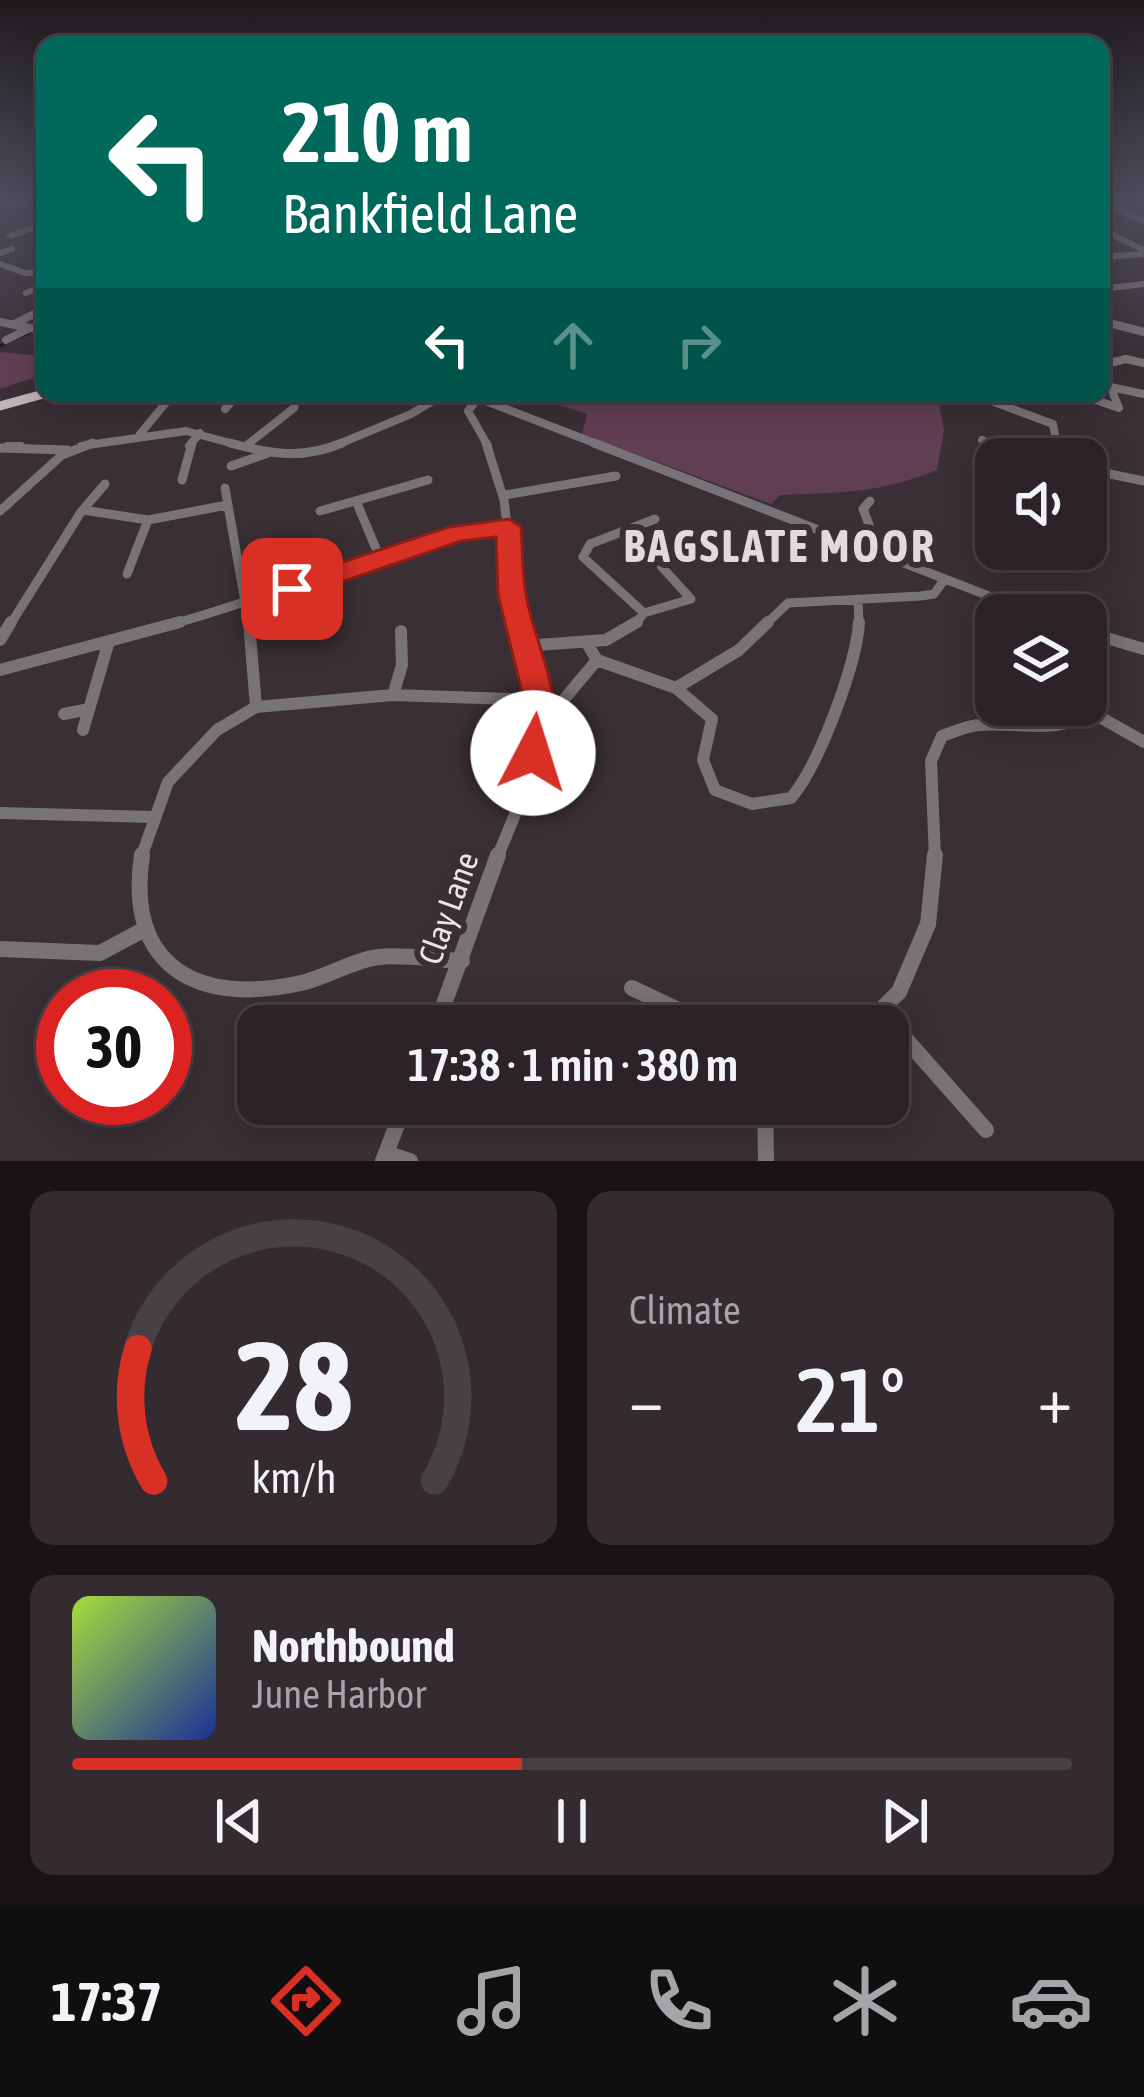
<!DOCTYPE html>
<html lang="en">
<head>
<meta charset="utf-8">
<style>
	body { margin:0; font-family:"Asap Condensed",sans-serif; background:#332b30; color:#f1f3f6; height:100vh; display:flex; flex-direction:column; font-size:45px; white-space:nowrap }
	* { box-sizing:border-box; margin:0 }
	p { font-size:39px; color:#a6a4a8 }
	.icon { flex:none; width:66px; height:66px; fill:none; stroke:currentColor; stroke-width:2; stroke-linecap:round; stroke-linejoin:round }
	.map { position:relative; height:1161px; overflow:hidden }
	.panel { display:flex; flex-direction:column; gap:30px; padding:30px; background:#181316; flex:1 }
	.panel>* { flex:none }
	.banner { position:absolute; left:36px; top:36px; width:1074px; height:366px; border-radius:24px; box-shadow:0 6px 30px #0003,0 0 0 3px #474045; background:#00695c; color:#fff; overflow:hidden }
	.controls { position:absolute; left:975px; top:438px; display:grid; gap:24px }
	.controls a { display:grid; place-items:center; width:132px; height:132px; border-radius:24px; background:#2b2328; box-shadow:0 6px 30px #0003,0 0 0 3px #474045; font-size:60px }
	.speed { position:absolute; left:36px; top:969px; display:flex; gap:24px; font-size:60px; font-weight:700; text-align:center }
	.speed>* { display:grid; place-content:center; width:156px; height:156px; border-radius:50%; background:#2b2328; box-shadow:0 6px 30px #0003,0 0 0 3px #474045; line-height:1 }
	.speed .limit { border:18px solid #d22; background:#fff; color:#111 }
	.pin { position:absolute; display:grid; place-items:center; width:102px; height:102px; color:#fff; margin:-51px; border-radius:24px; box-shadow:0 6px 18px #0006 }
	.me { position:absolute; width:132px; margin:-66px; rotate:5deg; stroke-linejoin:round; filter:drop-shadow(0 0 9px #0008) }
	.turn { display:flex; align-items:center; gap:42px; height:252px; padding:0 48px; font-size:54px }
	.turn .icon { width:156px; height:156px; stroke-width:2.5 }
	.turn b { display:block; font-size:84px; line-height:102px }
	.lanes { display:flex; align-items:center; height:114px; padding:0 48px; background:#0003; justify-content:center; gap:60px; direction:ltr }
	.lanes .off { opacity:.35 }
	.big { font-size:90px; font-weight:600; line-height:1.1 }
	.panel .tile { flex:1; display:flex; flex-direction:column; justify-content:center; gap:18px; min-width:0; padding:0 42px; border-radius:24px; background:#332b30 }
	.panel .dial { align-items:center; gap:0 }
	.dial svg { height:312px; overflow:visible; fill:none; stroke:#474045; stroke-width:7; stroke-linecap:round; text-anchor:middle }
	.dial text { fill:#f1f3f6; stroke:none }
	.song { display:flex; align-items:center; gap:36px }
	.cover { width:144px; height:144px; border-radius:18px; background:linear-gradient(135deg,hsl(80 70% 55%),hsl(230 70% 35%)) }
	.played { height:12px; border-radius:6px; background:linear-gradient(90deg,#d93025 45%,#474045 45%) }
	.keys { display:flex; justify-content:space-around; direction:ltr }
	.heat { display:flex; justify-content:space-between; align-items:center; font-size:66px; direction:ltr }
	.panel .tiles { flex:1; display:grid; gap:30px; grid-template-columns:1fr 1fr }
	.tile:last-child { grid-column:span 2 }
	.trip { position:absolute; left:237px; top:1005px; width:672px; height:120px; border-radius:24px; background:#2b2328; box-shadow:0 6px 30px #0003,0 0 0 3px #474045; font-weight:600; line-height:120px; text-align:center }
	.tabs { display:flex; height:192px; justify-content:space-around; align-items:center; background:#110e10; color:#a6a4a8 }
	.tabs .icon { width:84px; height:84px }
	.tabs .selected { color:#d93025 }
	.tabs b { font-size:54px; color:#f1f3f6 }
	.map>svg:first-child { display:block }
	.green { fill:#613f52 }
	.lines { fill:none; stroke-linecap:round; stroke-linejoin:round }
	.stream { stroke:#2e0a21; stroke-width:3 }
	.minor-far4 { stroke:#787376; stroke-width:6 }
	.minor-far3 { stroke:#787376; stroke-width:8 }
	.minor-far2 { stroke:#787376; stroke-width:9 }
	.minor-far1 { stroke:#787376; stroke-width:12 }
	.minor { stroke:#787376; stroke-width:16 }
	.major { stroke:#bdb3b8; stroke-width:9 }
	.route { fill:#d93025; stroke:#8d1f18; stroke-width:3 }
	.labels { text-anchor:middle; stroke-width:12; stroke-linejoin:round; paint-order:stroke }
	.street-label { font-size:33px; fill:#ebe4e8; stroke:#392f35 }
	.district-label { font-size:45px; font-weight:bold; letter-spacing:3px; fill:#e5d9df; stroke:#392f35 }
</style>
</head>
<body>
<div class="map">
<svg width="1144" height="1161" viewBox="0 0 1144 1161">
	<rect width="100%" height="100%" fill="#392f35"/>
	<!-- green -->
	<path class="green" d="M0,352L45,356V374L0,389Z
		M523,393H937L944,430L937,470C878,494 842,492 780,495L771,504L582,434L587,414Z"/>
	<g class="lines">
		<!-- stream -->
		<path class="stream" d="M0,346L31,332"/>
		<!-- minor-far4 -->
		<path class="minor-far4" d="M1103,202L1144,221
			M1101,229L1144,250
			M10,236L45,224
			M0,253L12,249
			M1101,257L1144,254
			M0,264L25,273L45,272
			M1101,289L1144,284
			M26,293L45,285"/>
		<!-- minor-far3 -->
		<path class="minor-far3" d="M1101,321L1144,332
			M0,322L45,331
			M14,324L40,311
			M6,340L30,328
			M1101,365L1126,359L1144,363
			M1101,385L1144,394
			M465,393L602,446
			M970,393L1053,424L1057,446
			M1075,393L1119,408L1111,388
			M477,399L468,411L488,446
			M88,400L110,393
			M225,409L239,393
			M140,434L174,393
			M982,440L992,446
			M1055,440L1090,446
			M247,445L294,408L296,400L251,393
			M7,446H21
			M81,446L186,431L241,446
			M189,446L200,433
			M334,446L411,414L446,393"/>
		<!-- minor-far2 -->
		<path class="minor-far2" d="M230,443C271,454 302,460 342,443
			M486,443L504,500L519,625
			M594,443L1038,615
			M987,443L1013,459
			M1056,443L1059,459
			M1072,443L1090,446
			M0,448L68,450
			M231,466L268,453
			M1086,469L1144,481
			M182,480L192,443
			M225,488L249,625
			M505,495L616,476
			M356,501L380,558
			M83,510L148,520L227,505
			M0,511L62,455L93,443
			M320,511L428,480
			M979,534L985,500L996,499
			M867,548L873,535L863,509L870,501
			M127,574L148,520
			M858,599L859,625
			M644,613L583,557L590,544L655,519
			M10,625L81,512L105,484
			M169,625C282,595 393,541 509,527
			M634,625L644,613L691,599L661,566
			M765,625L788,603L921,596L934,594L944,580"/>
		<!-- minor-far1 -->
		<path class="minor-far1" d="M249,622L256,707
			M1089,633L1144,649
			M0,640L11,622
			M588,645L597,660L676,688L739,650L768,622
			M524,646L606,640L637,622
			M0,670L180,622
			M676,688L712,719L703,760L715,790L752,804L791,798C818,767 857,664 859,622
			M393,695L402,665L401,631
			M1091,712L1144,742
			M64,714L89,709
			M540,720L550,716L597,660
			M83,730L109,641
			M0,813L153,817
			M141,858L168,782L217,730L256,707L393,695L540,700
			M497,858C516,811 543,757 540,704C539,676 527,649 518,622
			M935,858L931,761L942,736C954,732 966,726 979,725C1018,721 1056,736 1091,712L1093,634"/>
		<!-- minor -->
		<path class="minor" d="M142,855C125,968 199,1006 301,983C327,977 353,960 379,957C405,954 436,960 462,961
			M0,949L100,953L143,930
			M632,988L712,1026
			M880,1010L986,1130
			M436,1026L498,855
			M864,1026L899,992L928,924L935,855
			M765,1104L766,1161
			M386,1153L410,1161
			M383,1161L405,1104"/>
		<!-- major -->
		<path class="major" d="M0,406L47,393"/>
	</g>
	<!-- sky -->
	<linearGradient id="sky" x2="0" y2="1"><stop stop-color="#1f1a1d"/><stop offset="0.55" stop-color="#4e4d5c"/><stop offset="1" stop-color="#4e4d5c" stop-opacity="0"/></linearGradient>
	<rect width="1144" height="365" fill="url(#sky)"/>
	<!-- route -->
	<path class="route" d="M509,519L521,527C523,550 522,573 526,595C536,651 572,706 545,763L533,768L521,763L516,753L524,700L498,595L496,537L461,541L292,599L278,589L282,582L449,527Z"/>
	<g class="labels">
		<!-- street labels -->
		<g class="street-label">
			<text transform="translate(448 908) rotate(-70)" y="12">Clay Lane</text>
		</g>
		<!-- district labels -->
		<g class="district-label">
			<text x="780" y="562">BAGSLATE MOOR</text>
		</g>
	</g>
</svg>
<div class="controls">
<a><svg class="icon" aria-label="sound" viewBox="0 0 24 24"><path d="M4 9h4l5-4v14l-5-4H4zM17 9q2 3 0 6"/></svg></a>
<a><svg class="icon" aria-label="layers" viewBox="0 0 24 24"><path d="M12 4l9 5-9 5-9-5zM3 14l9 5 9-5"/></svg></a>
</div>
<div class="speed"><div class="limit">30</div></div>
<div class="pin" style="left:292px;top:589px;background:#d93025"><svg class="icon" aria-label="arrive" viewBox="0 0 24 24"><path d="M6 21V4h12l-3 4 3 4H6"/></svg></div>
<svg class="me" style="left:533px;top:753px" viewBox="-20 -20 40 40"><circle r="19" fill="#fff"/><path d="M0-13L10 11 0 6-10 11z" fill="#d93025"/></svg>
<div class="trip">17:38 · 1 min · 380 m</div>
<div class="banner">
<div class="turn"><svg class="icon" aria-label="left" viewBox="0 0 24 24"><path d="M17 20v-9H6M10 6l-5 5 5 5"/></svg><div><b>210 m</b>Bankfield Lane</div></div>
<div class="lanes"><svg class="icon" aria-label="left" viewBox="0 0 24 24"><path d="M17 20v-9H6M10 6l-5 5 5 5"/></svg><svg class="icon off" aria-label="ahead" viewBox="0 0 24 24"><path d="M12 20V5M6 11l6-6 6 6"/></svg><svg class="icon off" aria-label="right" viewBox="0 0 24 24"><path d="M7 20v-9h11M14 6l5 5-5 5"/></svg></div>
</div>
</div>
<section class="panel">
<div class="tiles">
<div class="tile dial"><svg viewBox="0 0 100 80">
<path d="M14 69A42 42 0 1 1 86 69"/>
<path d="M14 69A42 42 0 0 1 10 35" stroke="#d93025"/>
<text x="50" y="56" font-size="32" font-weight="700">28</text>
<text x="50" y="72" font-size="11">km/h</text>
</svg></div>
<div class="tile"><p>Climate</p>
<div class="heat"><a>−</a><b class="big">21°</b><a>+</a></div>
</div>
<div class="tile">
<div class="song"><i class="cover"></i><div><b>Northbound</b><p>June Harbor</p></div></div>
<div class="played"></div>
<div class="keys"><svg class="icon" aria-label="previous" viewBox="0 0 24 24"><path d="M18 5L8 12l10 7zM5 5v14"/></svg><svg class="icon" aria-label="pause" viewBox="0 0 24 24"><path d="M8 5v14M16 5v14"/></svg><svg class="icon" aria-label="next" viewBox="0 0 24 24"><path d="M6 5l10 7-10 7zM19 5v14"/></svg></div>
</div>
</div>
</section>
<nav class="tabs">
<b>17:37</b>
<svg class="icon selected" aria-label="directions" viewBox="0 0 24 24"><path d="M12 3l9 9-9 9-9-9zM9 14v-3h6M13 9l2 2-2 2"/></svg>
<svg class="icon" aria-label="music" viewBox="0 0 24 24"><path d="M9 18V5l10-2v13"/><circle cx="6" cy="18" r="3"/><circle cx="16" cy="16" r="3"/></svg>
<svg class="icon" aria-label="phone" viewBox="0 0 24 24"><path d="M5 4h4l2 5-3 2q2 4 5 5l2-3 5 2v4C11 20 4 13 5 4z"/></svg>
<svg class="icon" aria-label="climate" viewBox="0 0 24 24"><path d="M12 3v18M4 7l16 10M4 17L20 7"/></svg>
<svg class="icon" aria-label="car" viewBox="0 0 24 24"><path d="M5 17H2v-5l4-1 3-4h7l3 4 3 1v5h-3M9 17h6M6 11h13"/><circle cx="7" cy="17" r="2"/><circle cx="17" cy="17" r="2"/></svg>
</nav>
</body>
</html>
